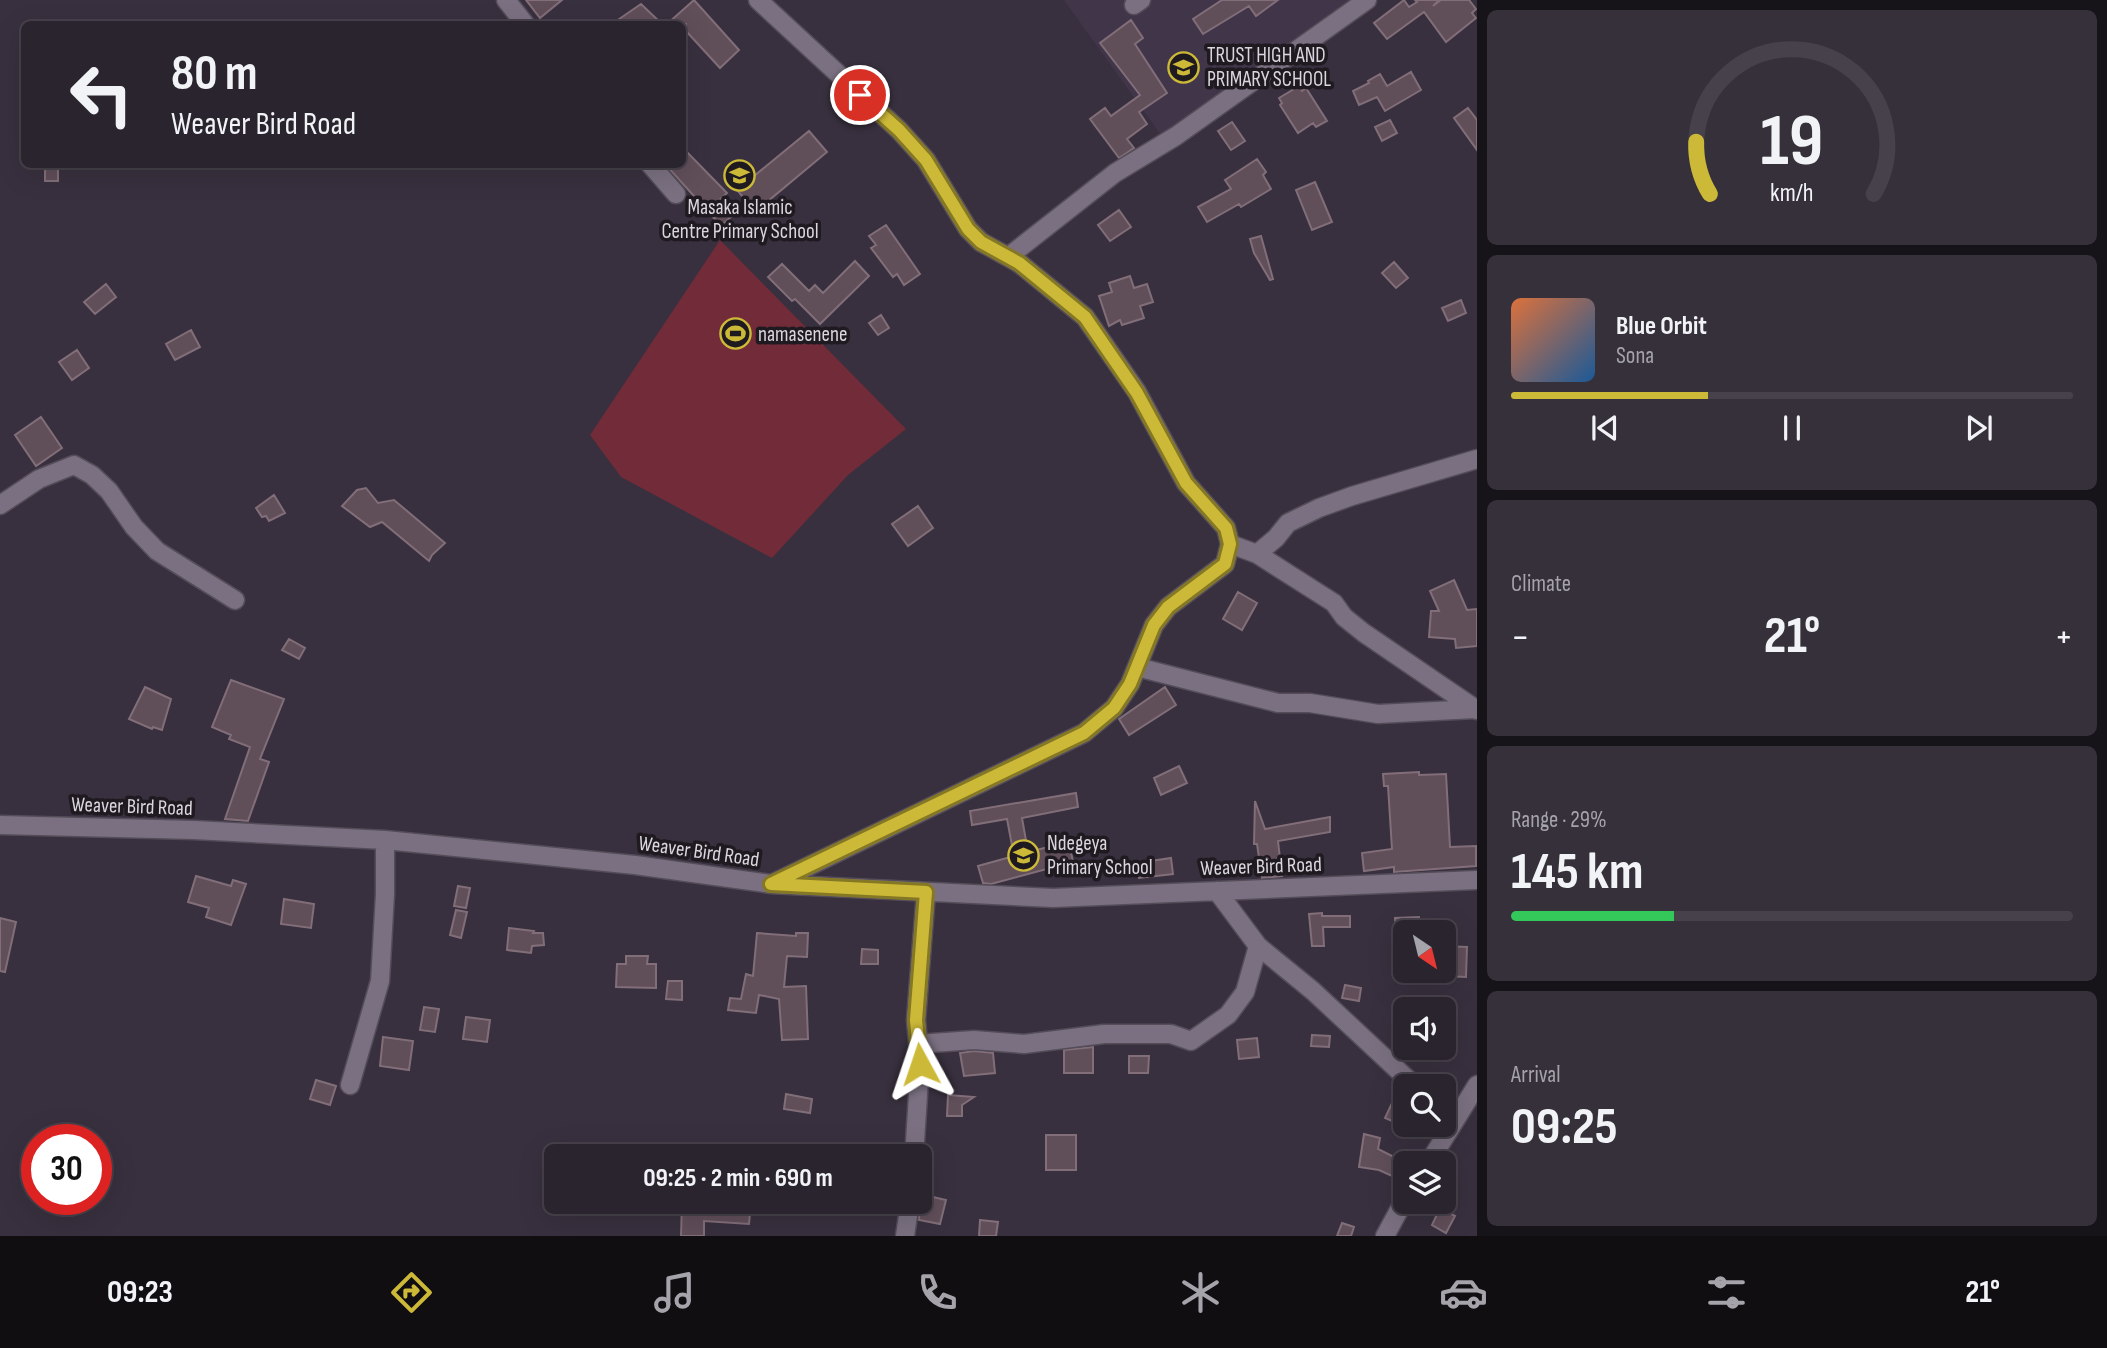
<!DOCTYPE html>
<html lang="en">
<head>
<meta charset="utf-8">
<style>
	body { margin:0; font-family:"Sofia Sans Condensed",sans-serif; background:#36303a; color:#f1f3f6; height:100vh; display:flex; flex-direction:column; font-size:26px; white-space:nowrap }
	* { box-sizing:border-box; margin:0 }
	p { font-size:23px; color:#a5a4aa }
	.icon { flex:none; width:38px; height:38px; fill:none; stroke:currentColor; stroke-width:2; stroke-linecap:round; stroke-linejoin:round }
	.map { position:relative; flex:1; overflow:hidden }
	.panel { display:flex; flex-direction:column; gap:10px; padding:10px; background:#171419; width:630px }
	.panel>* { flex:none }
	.banner { position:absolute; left:21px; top:21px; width:665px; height:147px; border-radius:10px; box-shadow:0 7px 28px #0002,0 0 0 2px #46414a; background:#2a242e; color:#f1f3f6; overflow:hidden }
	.needle { width:46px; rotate:145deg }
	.buttons { position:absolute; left:1393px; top:920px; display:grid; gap:14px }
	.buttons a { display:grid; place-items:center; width:63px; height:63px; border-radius:10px; background:#2a242e; box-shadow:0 7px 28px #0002,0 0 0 2px #46414a; font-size:35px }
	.speed { position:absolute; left:21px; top:1124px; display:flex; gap:14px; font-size:35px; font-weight:700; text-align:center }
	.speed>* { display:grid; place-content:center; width:91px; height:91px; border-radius:50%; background:#2a242e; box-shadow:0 7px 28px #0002,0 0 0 2px #46414a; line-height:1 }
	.speed .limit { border:10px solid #d22; background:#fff; color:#111 }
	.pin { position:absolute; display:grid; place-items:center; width:60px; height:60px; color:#fff; margin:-30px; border:4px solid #fff; border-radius:50%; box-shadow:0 2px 7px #0007 }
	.me { position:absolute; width:77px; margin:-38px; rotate:355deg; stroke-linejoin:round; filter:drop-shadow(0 0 5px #0008) }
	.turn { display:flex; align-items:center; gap:24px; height:147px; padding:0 35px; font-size:32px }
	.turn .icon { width:91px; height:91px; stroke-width:2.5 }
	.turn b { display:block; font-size:49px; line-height:60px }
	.big { font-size:52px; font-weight:700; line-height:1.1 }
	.panel .widget { flex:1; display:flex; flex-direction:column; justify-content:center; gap:10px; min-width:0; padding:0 24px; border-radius:10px; background:#36303a }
	.panel .dial { align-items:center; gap:0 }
	.dial svg { height:182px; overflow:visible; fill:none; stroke:#46414a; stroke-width:7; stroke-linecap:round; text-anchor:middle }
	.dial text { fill:#f1f3f6; stroke:none }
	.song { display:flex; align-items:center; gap:21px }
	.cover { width:84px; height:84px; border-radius:10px; background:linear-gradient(135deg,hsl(20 70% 55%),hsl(210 70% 35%)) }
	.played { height:7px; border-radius:4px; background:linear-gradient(90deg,#cdb938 35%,#46414a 35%) }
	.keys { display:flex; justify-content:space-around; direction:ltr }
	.heat { display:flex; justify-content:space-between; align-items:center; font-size:38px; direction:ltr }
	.charge { height:10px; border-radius:5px; background:linear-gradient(90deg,#34c759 29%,#46414a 0) }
	.trip { position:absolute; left:544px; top:1144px; width:388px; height:70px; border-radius:10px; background:#2a242e; box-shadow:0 7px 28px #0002,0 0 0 2px #46414a; font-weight:700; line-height:70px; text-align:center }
	.dock { display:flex; height:112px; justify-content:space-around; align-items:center; background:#110e12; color:#a5a4aa }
	.dock .icon { width:49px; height:49px }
	.dock .current { color:#cdb938 }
	.dock b { font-size:32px; color:#f1f3f6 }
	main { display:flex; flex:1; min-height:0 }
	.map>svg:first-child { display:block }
	.built { fill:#41354a }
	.green { fill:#722b39 }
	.building { fill:#604e59; stroke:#816e79; stroke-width:2 }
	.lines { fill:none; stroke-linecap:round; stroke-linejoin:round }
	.minor-casing { stroke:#544d59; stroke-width:21 }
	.minor { stroke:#7a7081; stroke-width:18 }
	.route-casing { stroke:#857824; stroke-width:18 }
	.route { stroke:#cdb938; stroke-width:12 }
	.labels { text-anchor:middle; stroke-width:7; stroke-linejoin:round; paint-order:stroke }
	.poi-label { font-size:21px; fill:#dad5de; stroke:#1e1a20; text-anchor:start }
	.street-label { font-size:21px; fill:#dad5de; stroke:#1e1a20 }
</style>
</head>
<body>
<main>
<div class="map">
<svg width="1477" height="1236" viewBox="0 0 1477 1236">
	<rect width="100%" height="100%" fill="#38303e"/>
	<!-- built -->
	<path class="built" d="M1064,0H1349L1161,135Z"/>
	<!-- green -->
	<path class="green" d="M720,240L906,429L848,475L772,558L621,477L590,435Z"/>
	<!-- building -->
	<path class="building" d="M526,0H562L540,18Z
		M694,0L739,50L720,68L686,31V24H667Z
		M1222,0H1278L1256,16L1249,6L1203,34L1193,19Z
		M1404,0L1409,7L1417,2L1415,0H1439L1433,6L1441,0H1469L1476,9L1472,13L1476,18L1446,42L1424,12L1387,39L1374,23Z
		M641,4L662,24H612Z
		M1131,20L1143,38L1135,44L1167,93L1139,112L1147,124L1127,139L1134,148L1119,158L1090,119L1105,108L1111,116L1140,95L1100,43Z
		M1411,72L1421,90L1385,111L1377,97L1359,105L1353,91L1369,83L1368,81L1380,74L1387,86Z
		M1299,86L1302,91L1306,88L1327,121L1316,127L1313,123L1298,133L1280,105L1282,103L1279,98Z
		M1468,108L1477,120V150L1454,118Z
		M1390,120L1397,133L1382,141L1375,127Z
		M1232,122L1245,141L1231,150L1218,131Z
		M809,131L827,152L755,212L737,190Z
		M682,147L727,193L717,202L731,217L721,226L665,164H682Z
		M1257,159L1266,172L1263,175L1271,189L1241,207L1239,204L1207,222L1198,207L1231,189L1225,180Z
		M45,164H58V181H45Z
		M1315,182L1332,222L1312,230L1296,190Z
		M1119,210L1131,227L1110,241L1098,225Z
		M886,225L920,274L904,285L897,274L893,277L871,248L876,245L869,236Z
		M1261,236L1273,279L1270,280L1254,253L1250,239Z
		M855,261L869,276L820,324L795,299L792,301L768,277L782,264L809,291L815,285L823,293Z
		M1394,262L1408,278L1396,288L1382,273Z
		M1130,276L1134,288L1147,284L1153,302L1140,306L1144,318L1122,325L1120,320L1109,326L1099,296L1112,292L1109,283Z
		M106,284L116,297L95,314L84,302Z
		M1461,300L1466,313L1448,321L1442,308Z
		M881,315L889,328L878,335L869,323Z
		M191,330L200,347L175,360L166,344Z
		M77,350L89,368L72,380L59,362Z
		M41,417L62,448L36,466L15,435Z
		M366,488L378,503L394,500L445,543L432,555L429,561L382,522L370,527L342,506L357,490Z
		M274,495L285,513L269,521L266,516L262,517L256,508Z
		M918,506L933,528L908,546L892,524Z
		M1454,580L1467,610L1477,609V646L1456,648L1455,639L1429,637L1431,611H1439L1430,591Z
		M1238,592L1257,603L1242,630L1223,619Z
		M289,639L305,648L299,659L282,650Z
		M231,680L284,699L260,759L269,762L248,821L225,819L250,747L229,739L231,735L212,727Z
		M145,687L171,699L162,730L153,727L152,729L129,719Z
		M1165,687L1176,705L1129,735L1119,719Z
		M1179,766L1187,783L1161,795L1154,778Z
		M1419,772V775L1446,774L1450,847L1476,846V866L1394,872V867L1364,871L1362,853L1392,849L1388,786H1384L1383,774Z
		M1076,793L1078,807L1022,818L1028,852L1069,842L1073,862L991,884L983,883L978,866L1014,856L1007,819L972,825L970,811Z
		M1255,801L1265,829L1330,817V832L1278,841L1282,876L1262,878L1257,844H1254Z
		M1171,858L1173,874L1139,878L1137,863Z
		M196,876L231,886L233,880L246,884L231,925L206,917L209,908L188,902Z
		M458,886L470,888L466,908L454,906Z
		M284,899L314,904L311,928L281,924Z
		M456,910L467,912L461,938L450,935Z
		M1322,913V916H1350V927H1323L1324,946H1312L1309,914Z
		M1419,917L1420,933H1396L1395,918Z
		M0,918L16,922L5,972L0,971Z
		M509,928L534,931L533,933H543L544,945L532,946L531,953L507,950Z
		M757,933L796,936V933H808L807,957L787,956L784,987L806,986L808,1039L782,1040L779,999L759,995L756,1013L728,1010L730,998L741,999L746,974L753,976Z
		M1444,946L1467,947L1466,977L1444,976Z
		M862,949L878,950V964H861Z
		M626,956H648L647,964H656V988L616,987L617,964H626Z
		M668,981H682V1000L666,999Z
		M1345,985L1361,988L1359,1001L1342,998Z
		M424,1007L439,1009L435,1032L420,1030Z
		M466,1017L490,1020L487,1042L463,1039Z
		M1312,1035L1330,1036L1329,1047L1311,1046Z
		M383,1037L413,1041L409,1070L380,1066Z
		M1257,1038L1259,1057L1239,1059L1237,1040Z
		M1093,1047V1073H1064V1050Z
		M974,1051L993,1053L995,1073L964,1076L960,1053Z
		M1129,1056H1149L1148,1073H1129Z
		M316,1080L336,1086L330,1105L310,1099Z
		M786,1094L812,1099L810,1113L784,1109Z
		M948,1095L974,1097L962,1105V1116H947Z
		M1392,1103L1405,1109L1399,1124L1385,1118Z
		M1364,1134L1380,1138L1378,1149L1400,1160L1392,1176L1379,1170L1359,1167Z
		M1046,1135H1076V1170H1046Z
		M920,1194L946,1200L940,1224L919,1220Z
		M682,1202H751L749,1224L704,1221V1236H681Z
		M1440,1208L1455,1216L1446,1233L1432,1225Z
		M980,1220L998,1222L996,1236H979Z
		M1342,1223L1354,1227L1351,1236H1337Z"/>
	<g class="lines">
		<defs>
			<path id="minor" d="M506,0L525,24
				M758,0L899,130L926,160L968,229L981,242L1019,263L1085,317L1137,392L1186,483L1226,528L1230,544L1225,564L1168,607L1154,625L1130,684L1114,708L1084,733L774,883
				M1134,5L1141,0
				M650,164L676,194
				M1008,257L1115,173L1176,136L1367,0
				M0,505L39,479L74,465L92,475L109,491L134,527L157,551L235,600
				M1230,544L1257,554L1334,603L1344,617L1364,633L1477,710
				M1257,554L1276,538L1288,523L1319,508L1352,496L1477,459
				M1137,667L1278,703H1310L1378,714L1475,709
				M0,825L194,830L385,840L635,865L771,884L1053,898L1477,880
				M1217,891L1258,946L1313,991L1416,1087
				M918,1044L974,1040L1024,1044L1104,1034H1171L1191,1041L1228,1015L1245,992L1258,946
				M350,1085L380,981L385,894V840
				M914,1157L920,1064L916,1020L926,892
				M1428,1164L1477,1085
				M905,1236L910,1202
				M1385,1236L1405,1199"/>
		</defs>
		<!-- minor casing -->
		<use href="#minor" class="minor-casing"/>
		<!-- minor -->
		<use href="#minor" class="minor"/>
	</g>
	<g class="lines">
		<defs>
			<path id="route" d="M860,95L899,130L926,160L968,229L981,242L1019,263L1085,317L1137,393L1186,483L1226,528L1230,544L1225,564L1168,607L1154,625L1130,684L1114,708L1084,733L771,884L926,892L916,1020L920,1064"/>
		</defs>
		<!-- route casing -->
		<use href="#route" class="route-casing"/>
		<!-- route -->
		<use href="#route" class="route"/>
	</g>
	<!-- icons -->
	<defs>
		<symbol id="school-ring" viewBox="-11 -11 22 22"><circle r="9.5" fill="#1e1a20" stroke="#cdb938" stroke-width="1.5"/><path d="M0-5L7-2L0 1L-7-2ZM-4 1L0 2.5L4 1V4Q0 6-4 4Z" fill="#cdb938"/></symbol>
		<symbol id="stadium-ring" viewBox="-11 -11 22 22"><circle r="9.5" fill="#1e1a20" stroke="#cdb938" stroke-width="1.5"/><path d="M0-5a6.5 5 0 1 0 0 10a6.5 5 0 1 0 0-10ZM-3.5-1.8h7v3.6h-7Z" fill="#cdb938"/></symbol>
	</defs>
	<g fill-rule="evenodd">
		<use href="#school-ring" x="1166" y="50" width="35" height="35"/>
		<use href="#school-ring" x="722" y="158" width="35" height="35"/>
		<use href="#stadium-ring" x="718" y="316" width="35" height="35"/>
		<use href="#school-ring" x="1006" y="838" width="35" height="35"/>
	</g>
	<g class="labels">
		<!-- poi labels -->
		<g class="poi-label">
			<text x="1207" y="62">TRUST HIGH AND<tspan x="1207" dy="24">PRIMARY SCHOOL</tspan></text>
			<text x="740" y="214" text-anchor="middle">Masaka Islamic<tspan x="740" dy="24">Centre Primary School</tspan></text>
			<text x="758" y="341">namasenene</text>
			<text x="1047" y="850">Ndegeya<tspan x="1047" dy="24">Primary School</tspan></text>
		</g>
		<!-- street labels -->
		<g class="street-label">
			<text transform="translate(132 806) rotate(2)" y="7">Weaver Bird Road</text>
			<text transform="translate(699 851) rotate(8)" y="7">Weaver Bird Road</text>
			<text transform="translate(1261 866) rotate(-2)" y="7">Weaver Bird Road</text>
		</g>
	</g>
</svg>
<div class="buttons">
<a><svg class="needle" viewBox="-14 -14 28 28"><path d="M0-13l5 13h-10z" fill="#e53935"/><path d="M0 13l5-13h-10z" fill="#a5a4aa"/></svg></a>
<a><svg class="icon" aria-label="sound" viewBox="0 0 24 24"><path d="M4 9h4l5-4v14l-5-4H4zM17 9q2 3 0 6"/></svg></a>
<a><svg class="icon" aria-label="search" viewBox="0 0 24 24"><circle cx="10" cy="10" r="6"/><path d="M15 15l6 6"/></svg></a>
<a><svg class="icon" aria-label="layers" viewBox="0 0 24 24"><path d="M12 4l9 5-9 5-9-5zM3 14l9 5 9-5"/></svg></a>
</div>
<div class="speed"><div class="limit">30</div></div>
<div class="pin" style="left:860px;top:95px;background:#d93025"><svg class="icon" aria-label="arrive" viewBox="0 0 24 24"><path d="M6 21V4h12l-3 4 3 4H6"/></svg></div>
<svg class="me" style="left:920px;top:1064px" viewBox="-20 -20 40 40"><path d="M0-17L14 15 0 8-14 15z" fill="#cdb938" stroke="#fff" stroke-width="4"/></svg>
<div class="trip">09:25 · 2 min · 690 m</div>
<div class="banner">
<div class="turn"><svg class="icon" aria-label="left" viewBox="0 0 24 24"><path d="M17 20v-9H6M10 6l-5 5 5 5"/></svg><div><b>80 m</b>Weaver Bird Road</div></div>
</div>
</div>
<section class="panel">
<div class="widget dial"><svg viewBox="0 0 100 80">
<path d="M14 69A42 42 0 1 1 86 69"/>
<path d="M14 69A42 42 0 0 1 8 46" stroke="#cdb938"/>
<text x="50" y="56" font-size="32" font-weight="700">19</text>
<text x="50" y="72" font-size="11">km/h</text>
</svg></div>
<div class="widget">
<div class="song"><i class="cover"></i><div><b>Blue Orbit</b><p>Sona</p></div></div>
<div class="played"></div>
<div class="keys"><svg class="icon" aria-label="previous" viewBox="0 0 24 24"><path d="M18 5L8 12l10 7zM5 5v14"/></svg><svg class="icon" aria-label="pause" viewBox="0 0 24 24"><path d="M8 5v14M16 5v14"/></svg><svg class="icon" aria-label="next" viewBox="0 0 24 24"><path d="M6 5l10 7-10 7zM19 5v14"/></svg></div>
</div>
<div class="widget"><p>Climate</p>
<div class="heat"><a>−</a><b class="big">21°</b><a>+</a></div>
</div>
<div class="widget"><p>Range · 29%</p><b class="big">145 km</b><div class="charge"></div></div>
<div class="widget"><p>Arrival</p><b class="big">09:25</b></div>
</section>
</main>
<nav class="dock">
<b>09:23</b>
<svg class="icon current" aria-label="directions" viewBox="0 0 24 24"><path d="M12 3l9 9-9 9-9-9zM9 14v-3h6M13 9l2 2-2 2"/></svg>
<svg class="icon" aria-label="music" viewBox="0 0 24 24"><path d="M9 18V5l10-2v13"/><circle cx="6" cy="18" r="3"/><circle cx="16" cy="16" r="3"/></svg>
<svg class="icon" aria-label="phone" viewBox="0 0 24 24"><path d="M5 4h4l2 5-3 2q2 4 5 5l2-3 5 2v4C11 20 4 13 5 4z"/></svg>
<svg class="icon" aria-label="climate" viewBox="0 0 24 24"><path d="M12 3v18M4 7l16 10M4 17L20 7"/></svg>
<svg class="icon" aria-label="car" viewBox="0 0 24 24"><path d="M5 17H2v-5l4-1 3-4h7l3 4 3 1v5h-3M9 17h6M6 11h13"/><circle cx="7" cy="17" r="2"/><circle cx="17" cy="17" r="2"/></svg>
<svg class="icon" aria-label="filters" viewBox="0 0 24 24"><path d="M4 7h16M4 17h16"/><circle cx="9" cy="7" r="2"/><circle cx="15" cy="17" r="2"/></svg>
<b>21°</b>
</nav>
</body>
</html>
